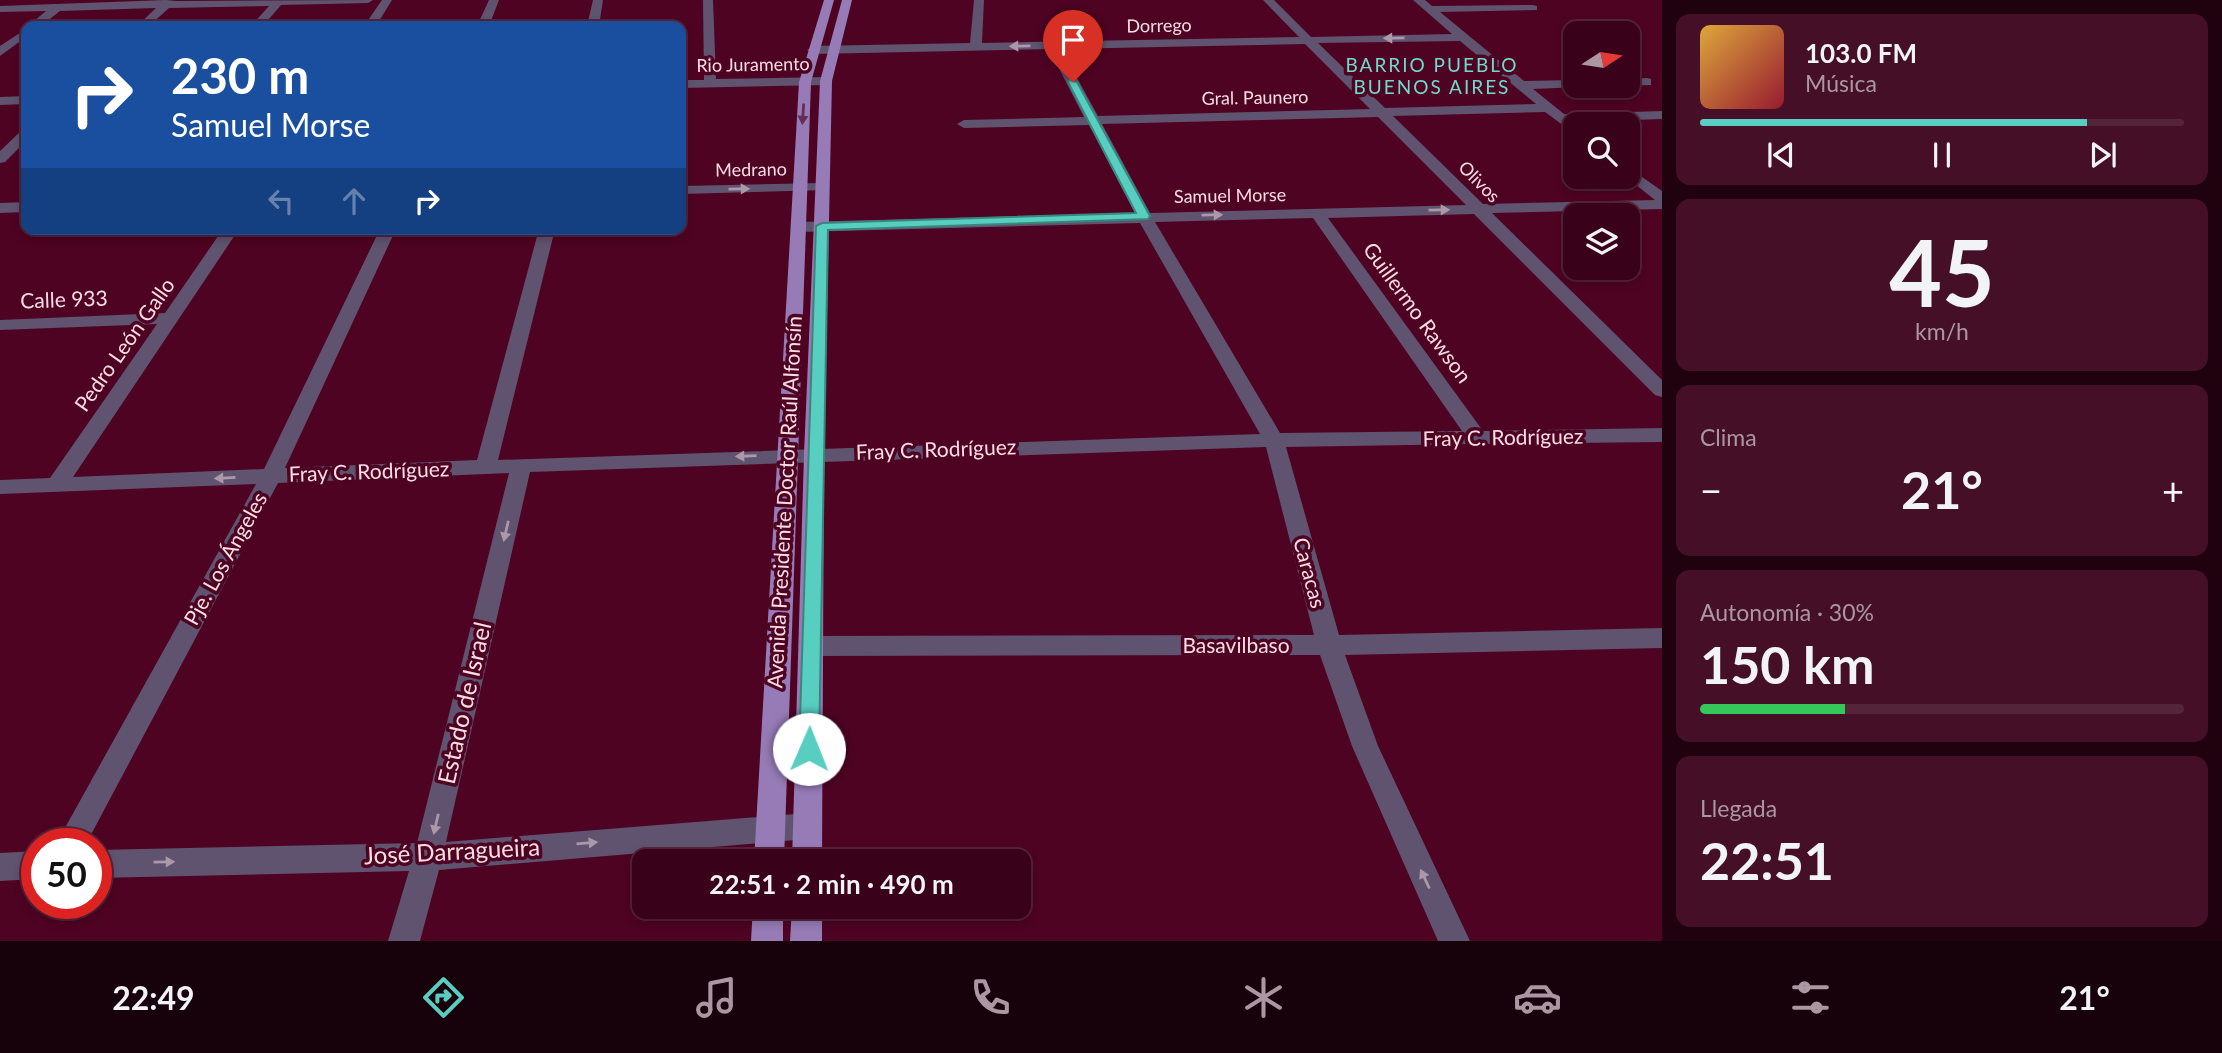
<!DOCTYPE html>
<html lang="es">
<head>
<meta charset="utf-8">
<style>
	body { margin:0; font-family:Lato,sans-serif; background:#451027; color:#f1f3f6; height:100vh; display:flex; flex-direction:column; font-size:26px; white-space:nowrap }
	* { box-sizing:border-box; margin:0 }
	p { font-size:23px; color:#ab97a2 }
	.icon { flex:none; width:38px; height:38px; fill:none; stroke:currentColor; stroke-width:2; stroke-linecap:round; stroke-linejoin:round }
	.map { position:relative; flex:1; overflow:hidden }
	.panel { display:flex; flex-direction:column; gap:14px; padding:14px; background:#20010e; width:560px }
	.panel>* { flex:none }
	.guide { position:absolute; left:21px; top:21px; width:665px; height:214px; border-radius:14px; box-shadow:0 4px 10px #0003,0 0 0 2px #542439; background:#1a4fa0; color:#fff; overflow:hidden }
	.needle { width:46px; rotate:78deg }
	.tools { position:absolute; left:1563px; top:21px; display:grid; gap:14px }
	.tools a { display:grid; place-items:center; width:77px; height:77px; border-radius:14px; background:#3a021a; box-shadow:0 4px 10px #0003,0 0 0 2px #542439; font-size:35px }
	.speed { position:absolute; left:21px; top:828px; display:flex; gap:14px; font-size:35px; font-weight:700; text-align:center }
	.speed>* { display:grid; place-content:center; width:91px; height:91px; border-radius:50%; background:#3a021a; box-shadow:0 4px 10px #0003,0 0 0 2px #542439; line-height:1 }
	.speed .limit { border:10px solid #d22; background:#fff; color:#111 }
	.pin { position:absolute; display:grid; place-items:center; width:60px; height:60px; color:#fff; margin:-72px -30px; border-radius:50% 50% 50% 0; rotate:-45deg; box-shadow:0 0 7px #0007 }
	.pin .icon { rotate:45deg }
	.me { position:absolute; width:77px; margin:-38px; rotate:1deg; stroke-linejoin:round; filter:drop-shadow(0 0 5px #0008) }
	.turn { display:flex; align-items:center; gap:24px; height:147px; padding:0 35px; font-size:32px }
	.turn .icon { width:91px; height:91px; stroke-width:2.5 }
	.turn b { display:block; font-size:49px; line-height:60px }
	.lanes { display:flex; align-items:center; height:66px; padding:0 35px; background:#0003; justify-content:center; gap:35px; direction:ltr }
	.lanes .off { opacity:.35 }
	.big { font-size:52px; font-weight:700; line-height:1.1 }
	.panel .widget { flex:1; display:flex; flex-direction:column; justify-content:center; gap:10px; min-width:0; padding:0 24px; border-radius:14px; background:#451027 }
	.panel .dial { align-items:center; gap:0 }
	.dial b { font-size:91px; line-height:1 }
	.song { display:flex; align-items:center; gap:21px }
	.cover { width:84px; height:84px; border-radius:10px; background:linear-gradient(135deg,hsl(40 70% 55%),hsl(350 70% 35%)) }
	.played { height:7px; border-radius:4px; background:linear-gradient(90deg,#58cec0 80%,#542439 80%) }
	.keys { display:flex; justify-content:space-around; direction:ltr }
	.heat { display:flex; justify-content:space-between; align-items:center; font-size:38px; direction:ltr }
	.charge { height:10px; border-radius:5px; background:linear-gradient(90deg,#34c759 30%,#542439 0) }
	.trip { position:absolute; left:632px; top:849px; width:399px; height:70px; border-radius:14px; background:#3a021a; box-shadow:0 4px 10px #0003,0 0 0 2px #542439; font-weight:700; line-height:70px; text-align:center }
	.dock { display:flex; height:112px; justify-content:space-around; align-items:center; background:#17010a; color:#ab97a2 }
	.dock .icon { width:49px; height:49px }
	.dock .selected { color:#58cec0 }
	.dock b { font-size:32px; color:#f1f3f6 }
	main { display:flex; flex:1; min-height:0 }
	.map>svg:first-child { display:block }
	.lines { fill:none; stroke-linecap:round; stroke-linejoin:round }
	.minor { fill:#5f536f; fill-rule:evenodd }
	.major { fill:#967bb6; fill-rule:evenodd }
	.oneway { fill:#ac98a8 }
	.oneway2 { fill:#672d56 }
	.route { fill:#58cec0; stroke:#39867d; stroke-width:2 }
	.labels { text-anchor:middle; stroke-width:7; stroke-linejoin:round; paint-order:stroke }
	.far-street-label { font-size:18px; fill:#f9dde2; stroke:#4e0322 }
	.far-neighbourhood-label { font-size:19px; letter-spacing:2px; fill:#71dacc; stroke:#4e0322 }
	.street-label { font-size:21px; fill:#f9dde2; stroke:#4e0322 }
	.near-street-label { font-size:24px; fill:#f9dde2; stroke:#4e0322 }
</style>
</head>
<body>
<main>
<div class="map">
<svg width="1662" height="941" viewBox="0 0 1662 941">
	<rect width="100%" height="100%" fill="#4e0322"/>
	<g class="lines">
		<!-- minor -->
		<path class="minor" d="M166,0L176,1L373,0L368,3L281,5L263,26H251L269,6L169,8L149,26H137L156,8L60,11L41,26H28L46,11L0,12V6Z
			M382,0H392L376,26H364Z
			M489,0H499L489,26H477Z
			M593,0H603L599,26H587Z
			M703,0H713L716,79L826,77L832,81L826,85L681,88V80H704Z
			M974,0H984L982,43L1299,37L1263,0H1274L1311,37L1452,34L1413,0H1425L1432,6L1533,5L1537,6V10L1440,12L1524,81L1575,80V86L1579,87L1533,89L1564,114L1662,111V119L1573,122L1576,124L1575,134L1545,112L1393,116L1483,204L1655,200L1626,177L1628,167L1662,191V209L1492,213L1662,380V397L1655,395L1474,214L1328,218L1483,431L1662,428V442L1487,444L1479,447L1471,444L1286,447L1339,635L1662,628V648L1345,655L1378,746L1470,941H1438L1352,746L1320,655L811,656L802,653L799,646L802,639L811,636L1314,635L1266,447L530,472L446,842L808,813L818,817L822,826L818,835L808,839L439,870L420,941H388L409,871L96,878V850L417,843L509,473L278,483L86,844H56L256,484L0,494V480L50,478L157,324L0,330V320L165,313L223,229H239L73,477L264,469L380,229H396L285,468L477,460L539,229H555L498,460L1260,434L1140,223L799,232L791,227L799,222L1135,213L1089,125L964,128L957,124L964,120L1084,117L1049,49L813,54L807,50L813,46L970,43ZM1460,41L1536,104L1385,108L1318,43ZM1305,44L1370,109L1098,116L1061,49ZM1378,117L1466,205L1150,213L1102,124ZM1313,218L1462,431L1280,433L1155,222Z
			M26,29V37L0,56V46Z
			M1647,78L1651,79V85L1624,86H1628V79Z
			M26,96V104L0,105V97Z
			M26,130V141L5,162L0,163V151L21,131Z
			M822,183L827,184L829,187L827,190L681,194V186Z
			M26,202V212L0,213V203Z
			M37,851V879L0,881V853Z"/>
		<!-- major -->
		<path class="major" d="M824,0H834L811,82L784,861H754L799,82Z
			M842,0H852L832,81L824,454L822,861H792L804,454L820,81Z
			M753,906H783V941H751Z
			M792,906H822V941H790Z"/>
	</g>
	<!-- one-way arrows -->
	<defs><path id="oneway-solid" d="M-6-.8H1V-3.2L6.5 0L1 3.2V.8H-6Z" transform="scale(1.75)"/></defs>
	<g class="oneway">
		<use href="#oneway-solid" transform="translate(1394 38) rotate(179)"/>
		<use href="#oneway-solid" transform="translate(1020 46) rotate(179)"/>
		<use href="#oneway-solid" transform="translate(739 189) rotate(-1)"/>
		<use href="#oneway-solid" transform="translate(1439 210) rotate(-1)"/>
		<use href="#oneway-solid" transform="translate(1212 215) rotate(-1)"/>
		<use href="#oneway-solid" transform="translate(746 456) rotate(178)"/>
		<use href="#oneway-solid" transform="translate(225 478) rotate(177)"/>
		<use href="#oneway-solid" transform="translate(506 531) rotate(103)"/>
		<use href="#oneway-solid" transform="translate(436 824) rotate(103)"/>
		<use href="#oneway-solid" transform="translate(587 843) rotate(-5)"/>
		<use href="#oneway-solid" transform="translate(164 862) rotate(-1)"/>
		<use href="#oneway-solid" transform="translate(1425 879) rotate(-115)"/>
	</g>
	<use class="oneway2" href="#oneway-solid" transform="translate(803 114) rotate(94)"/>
	<!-- route -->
	<path class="route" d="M1069,80L1077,82L1150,216L1148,219L828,230L819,749L816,755L809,758L802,755L799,749L816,226L822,223L1136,213L1068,82Z"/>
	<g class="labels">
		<!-- far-street labels -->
		<g class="far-street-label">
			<text transform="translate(1159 26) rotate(-1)" y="6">Dorrego</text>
			<text transform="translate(753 65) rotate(-1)" y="6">Rio Juramento</text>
			<text transform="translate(1255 98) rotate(-1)" y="6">Gral. Paunero</text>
			<text transform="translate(751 170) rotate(-1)" y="6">Medrano</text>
			<text transform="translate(1479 182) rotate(45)" y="6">Olivos</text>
			<text transform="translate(1230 196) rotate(-1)" y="6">Samuel Morse</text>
		</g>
		<!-- far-neighbourhood labels -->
		<g class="far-neighbourhood-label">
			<text x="1432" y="72">BARRIO PUEBLO<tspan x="1432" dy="22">BUENOS AIRES</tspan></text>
		</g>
		<!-- street labels -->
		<g class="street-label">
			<text transform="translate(64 300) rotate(-2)" y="7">Calle 933</text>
			<text transform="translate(1417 313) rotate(54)" y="7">Guillermo Rawson</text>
			<text transform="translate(125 345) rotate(-55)" y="7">Pedro León Gallo</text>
			<text transform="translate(1503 438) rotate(-1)" y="7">Fray C. Rodríguez</text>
			<text transform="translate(936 450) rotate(-2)" y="7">Fray C. Rodríguez</text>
			<text transform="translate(369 472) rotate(-2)" y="7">Fray C. Rodríguez</text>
			<text transform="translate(785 502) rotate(-87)" y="7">Avenida Presidente Doctor Raúl Alfonsín</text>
			<text transform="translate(226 559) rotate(-61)" y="7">Pje. Los Ángeles</text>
			<text transform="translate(1309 573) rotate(75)" y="7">Caracas</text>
			<text x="1236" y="653">Basavilbaso</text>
		</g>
		<!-- near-street labels -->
		<g class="near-street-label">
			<text transform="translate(465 703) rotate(-77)" y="8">Estado de Israel</text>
			<text transform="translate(452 852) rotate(-3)" y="8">José Darragueira</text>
		</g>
	</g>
</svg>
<div class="tools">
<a><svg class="needle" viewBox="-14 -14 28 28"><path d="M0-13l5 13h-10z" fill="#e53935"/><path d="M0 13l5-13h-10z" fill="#ab97a2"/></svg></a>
<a><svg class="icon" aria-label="search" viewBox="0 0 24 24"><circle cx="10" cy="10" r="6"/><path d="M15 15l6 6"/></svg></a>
<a><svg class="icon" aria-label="layers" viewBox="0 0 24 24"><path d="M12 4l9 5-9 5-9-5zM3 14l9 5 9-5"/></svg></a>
</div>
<div class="speed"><div class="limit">50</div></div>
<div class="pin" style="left:1073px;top:82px;background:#d93025"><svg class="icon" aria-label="arrive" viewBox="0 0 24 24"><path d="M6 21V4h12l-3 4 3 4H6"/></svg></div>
<svg class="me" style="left:809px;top:749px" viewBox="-20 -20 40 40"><circle r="19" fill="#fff"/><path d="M0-13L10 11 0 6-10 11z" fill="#58cec0"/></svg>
<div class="trip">22:51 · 2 min · 490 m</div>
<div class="guide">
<div class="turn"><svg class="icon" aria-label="right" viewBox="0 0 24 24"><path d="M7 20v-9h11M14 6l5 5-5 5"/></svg><div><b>230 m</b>Samuel Morse</div></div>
<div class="lanes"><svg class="icon off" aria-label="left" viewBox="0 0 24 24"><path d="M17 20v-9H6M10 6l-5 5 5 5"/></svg><svg class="icon off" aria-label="ahead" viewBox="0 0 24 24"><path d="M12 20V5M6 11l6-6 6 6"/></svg><svg class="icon" aria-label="right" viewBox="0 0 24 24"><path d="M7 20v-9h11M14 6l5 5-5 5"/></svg></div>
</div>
</div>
<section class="panel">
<div class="widget">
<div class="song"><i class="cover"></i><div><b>103.0 FM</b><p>Música</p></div></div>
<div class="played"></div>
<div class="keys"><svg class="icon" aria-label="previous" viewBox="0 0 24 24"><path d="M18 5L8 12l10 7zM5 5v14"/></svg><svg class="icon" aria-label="pause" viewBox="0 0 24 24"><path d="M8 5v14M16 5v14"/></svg><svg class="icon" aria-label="next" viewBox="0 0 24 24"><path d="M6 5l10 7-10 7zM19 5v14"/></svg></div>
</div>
<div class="widget dial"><b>45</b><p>km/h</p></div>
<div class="widget"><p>Clima</p>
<div class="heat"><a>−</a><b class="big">21°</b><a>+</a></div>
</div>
<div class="widget"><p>Autonomía · 30%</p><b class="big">150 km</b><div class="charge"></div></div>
<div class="widget"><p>Llegada</p><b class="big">22:51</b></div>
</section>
</main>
<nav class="dock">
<b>22:49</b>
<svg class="icon selected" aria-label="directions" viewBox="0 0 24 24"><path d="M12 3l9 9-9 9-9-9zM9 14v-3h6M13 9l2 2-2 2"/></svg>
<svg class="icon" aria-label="music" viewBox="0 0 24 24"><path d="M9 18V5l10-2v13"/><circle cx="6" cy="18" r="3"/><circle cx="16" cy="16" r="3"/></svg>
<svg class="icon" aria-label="phone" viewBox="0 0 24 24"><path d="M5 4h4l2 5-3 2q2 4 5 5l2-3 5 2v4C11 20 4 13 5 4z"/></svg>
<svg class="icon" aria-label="climate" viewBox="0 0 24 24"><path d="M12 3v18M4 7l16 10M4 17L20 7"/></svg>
<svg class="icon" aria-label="car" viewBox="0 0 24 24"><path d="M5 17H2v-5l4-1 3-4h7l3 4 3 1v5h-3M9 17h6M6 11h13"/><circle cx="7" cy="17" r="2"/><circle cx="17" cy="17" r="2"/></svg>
<svg class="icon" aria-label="filters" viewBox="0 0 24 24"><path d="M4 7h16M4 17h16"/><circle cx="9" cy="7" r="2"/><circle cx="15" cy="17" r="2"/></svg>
<b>21°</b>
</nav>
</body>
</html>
